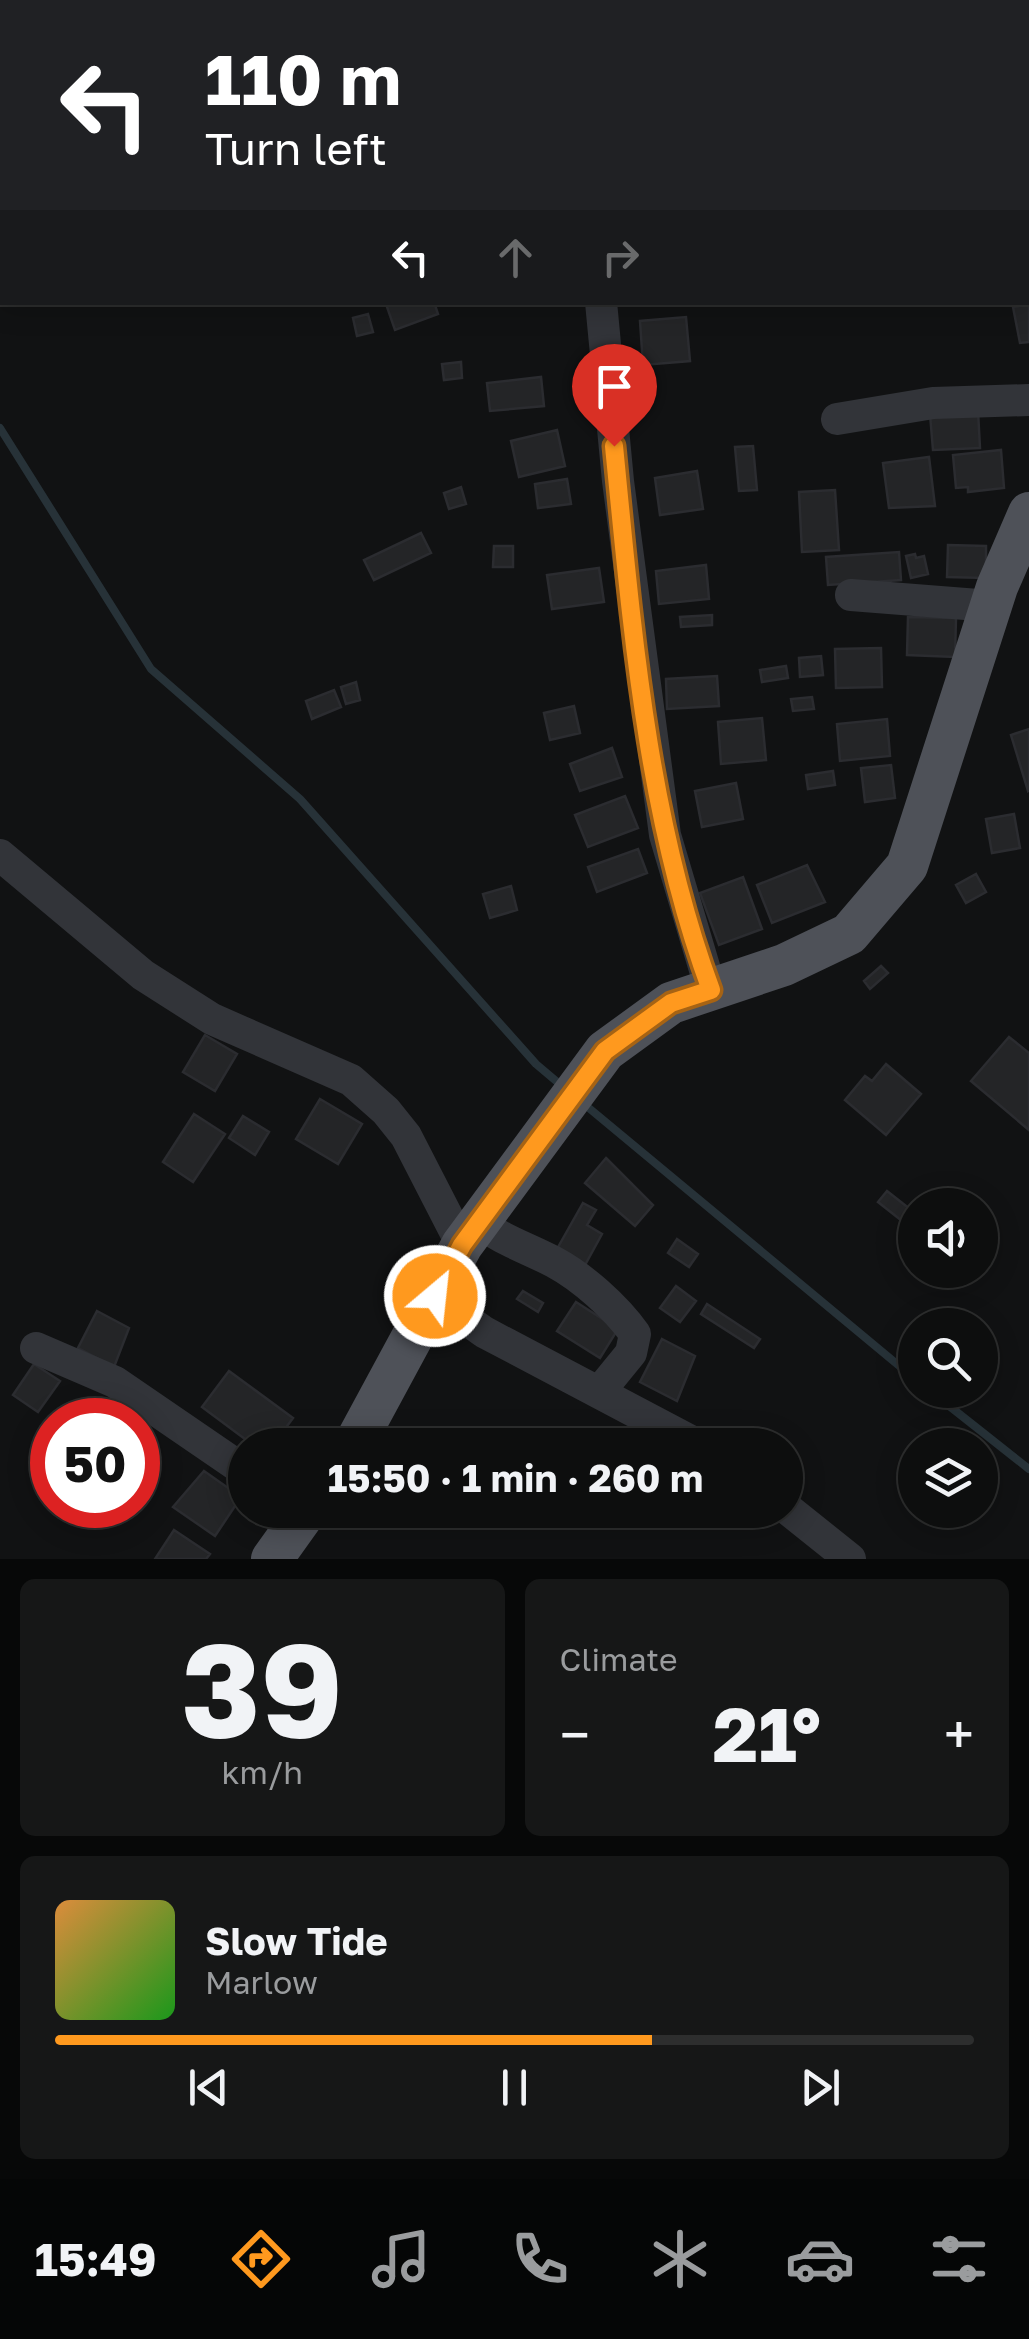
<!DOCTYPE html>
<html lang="en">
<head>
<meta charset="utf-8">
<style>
	body { margin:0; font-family:"Golos Text",sans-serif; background:#161717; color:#f1f3f6; height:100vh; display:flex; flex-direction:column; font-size:38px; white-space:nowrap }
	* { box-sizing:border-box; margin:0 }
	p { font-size:32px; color:#9a9c9e }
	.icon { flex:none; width:55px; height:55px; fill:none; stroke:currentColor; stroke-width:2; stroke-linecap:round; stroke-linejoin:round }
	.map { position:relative; height:1559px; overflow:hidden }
	.drawer { display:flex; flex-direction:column; gap:20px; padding:20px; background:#070808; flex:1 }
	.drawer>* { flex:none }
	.guide { position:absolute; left:0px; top:0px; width:1030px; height:305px; box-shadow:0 5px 25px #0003,0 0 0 2px #2d2e2e; background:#202124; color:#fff; overflow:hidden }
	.controls { position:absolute; left:898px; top:1188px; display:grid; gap:20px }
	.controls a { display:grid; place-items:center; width:100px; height:100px; border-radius:50%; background:#0d0e0e; box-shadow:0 5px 25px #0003,0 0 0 2px #2d2e2e; font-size:50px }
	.speed { position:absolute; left:30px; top:1398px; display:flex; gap:20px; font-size:50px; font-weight:700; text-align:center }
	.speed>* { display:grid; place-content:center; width:130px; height:130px; border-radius:50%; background:#0d0e0e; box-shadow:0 5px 25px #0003,0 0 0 2px #2d2e2e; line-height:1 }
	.speed .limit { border:15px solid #d22; background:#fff; color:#111 }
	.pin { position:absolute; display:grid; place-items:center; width:85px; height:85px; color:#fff; margin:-102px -42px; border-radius:50% 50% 50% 0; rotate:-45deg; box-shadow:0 0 10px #0007 }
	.pin .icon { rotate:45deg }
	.me { position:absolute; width:110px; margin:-55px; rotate:28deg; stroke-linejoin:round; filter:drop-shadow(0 0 8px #0008) }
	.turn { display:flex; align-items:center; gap:35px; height:210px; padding:0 40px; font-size:45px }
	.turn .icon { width:130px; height:130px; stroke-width:2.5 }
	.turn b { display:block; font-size:70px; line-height:85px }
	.lanes { display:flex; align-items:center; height:95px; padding:0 40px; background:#0003; justify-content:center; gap:50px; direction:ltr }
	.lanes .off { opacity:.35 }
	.big { font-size:75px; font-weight:700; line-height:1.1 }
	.drawer .widget { flex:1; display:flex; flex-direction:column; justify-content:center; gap:15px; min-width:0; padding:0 35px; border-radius:15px; background:#161717 }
	.drawer .dial { align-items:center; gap:0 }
	.dial b { font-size:130px; line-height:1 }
	.song { display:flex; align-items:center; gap:30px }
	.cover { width:120px; height:120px; border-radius:15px; background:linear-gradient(135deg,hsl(30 70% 55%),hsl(120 70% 35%)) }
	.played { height:10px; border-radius:5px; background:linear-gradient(90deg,#ff991e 65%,#2d2e2e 65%) }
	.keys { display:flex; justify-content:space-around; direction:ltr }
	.heat { display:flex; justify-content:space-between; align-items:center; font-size:55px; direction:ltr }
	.drawer .tiles { flex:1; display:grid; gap:20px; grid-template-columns:1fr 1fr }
	.widget:last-child { grid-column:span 2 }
	.trip { position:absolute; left:228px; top:1428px; width:575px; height:100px; border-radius:50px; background:#0d0e0e; box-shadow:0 5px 25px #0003,0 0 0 2px #2d2e2e; font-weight:700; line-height:100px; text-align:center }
	.tabs { display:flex; height:160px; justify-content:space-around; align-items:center; background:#050606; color:#9a9c9e }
	.tabs .icon { width:70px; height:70px }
	.tabs .selected { color:#ff991e }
	.tabs b { font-size:45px; color:#f1f3f6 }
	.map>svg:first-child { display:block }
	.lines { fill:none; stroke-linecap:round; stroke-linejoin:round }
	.stream { stroke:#273238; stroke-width:8 }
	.building { fill:#242527; stroke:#2b2c30; stroke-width:2.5 }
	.minor { stroke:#323439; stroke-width:32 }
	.major { stroke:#4e5158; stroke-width:42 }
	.route-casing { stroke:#a66314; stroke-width:25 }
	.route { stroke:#ff991e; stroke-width:18 }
</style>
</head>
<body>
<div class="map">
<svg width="1029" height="1559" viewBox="0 0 1029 1559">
	<rect width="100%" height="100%" fill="#111213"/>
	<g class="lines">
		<!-- stream -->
		<path class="stream" d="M0,428L151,669L300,799L536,1064L562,1086
			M584,1104L915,1379
			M929,1390L1029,1469"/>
	</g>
	<!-- building -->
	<path class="building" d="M856,0H955L956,2H857Z
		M390,302H434L438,314L395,330L387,307Z
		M1029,304V342L1020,343L1013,307Z
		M368,314L373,332L357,336L353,318Z
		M686,317L690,361L643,365L640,321Z
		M461,362L462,378L444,380L442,364Z
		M541,377L544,406L490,411L487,383Z
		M978,411L980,448L933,450L930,414Z
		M557,430L565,466L519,477L511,441Z
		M753,446L757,490L739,491L735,447Z
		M1001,450L1004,488L968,492V487L956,488L953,455Z
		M929,457L935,506L889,508L883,463Z
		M697,471L703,509L660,515L655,478Z
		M567,479L571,504L538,508L535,484Z
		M461,487L466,504L449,509L444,493Z
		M835,490L839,550L802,552L799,492Z
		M421,533L431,553L374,580L364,560Z
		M948,545L986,546V578L947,577Z
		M494,546H513V567H493Z
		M899,552L901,580L828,585L826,557Z
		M915,554L916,558L924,556L928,574L911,578L906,556Z
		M706,565L709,599L659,604L656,571Z
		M599,568L604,602L552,609L547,575Z
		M712,615V625L681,627L680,617Z
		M908,617L956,618L955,657L907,655Z
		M881,648L882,687L836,688L835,649Z
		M821,656L823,675L800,677L799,658Z
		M786,666L788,678L762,682L760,670Z
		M717,676L719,706L667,709L666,679Z
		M356,682L360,700L346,704L341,687Z
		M334,690L341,707L312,719L306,701Z
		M812,697L814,709L793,711L791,699Z
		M574,706L580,733L550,740L544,713Z
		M762,718L766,760L721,764L718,722Z
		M887,719L890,756L840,761L837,724Z
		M1029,729V790L1028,791L1011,735Z
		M612,748L622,777L580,791L570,764Z
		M891,765L895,798L865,802L861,768Z
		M833,771L835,785L808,789L806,775Z
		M736,783L743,819L702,827L695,791Z
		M625,796L638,828L588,847L575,815Z
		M1014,814L1020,848L992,853L986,819Z
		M638,849L647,873L597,892L588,867Z
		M807,865L825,902L772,923L757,885Z
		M976,874L986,892L966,903L956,885Z
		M743,877L762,929L719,945L700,893Z
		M511,886L517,910L490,918L483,894Z
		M881,966L888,973L870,989L864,981Z
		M205,1035L237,1054L215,1091L183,1072Z
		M1009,1037L1029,1053V1130L971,1081Z
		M886,1064L921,1094L886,1135L845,1100L865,1076L872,1081Z
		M320,1099L362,1124L338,1164L296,1139Z
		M194,1114L225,1134L193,1182L163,1162Z
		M243,1116L269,1132L255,1155L229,1138Z
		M606,1158L653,1205L635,1226L585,1183Z
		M887,1191L915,1213L911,1228L878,1202Z
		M583,1203L596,1210L587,1225L602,1234L585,1265L557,1249Z
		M677,1239L698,1254L689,1267L668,1253Z
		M676,1286L696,1301L680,1322L660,1308Z
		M523,1291L543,1303L538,1312L517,1299Z
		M576,1302L618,1329L600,1358L557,1331Z
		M707,1304L760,1339L754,1348L701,1314Z
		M97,1311L129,1328L114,1367L78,1348Z
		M662,1339L695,1356L677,1401L640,1382Z
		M34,1364L60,1381L38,1412L13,1395Z
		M229,1371L293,1418L273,1445H253L202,1407Z
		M104,1406L123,1420H93Z
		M204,1471L241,1497L215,1536L173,1507Z
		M174,1530L210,1554L206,1559H155Z"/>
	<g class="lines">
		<!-- minor -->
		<path class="minor" d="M519,0L520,2
			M601,302L618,481L665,835L711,990
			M837,419L933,403L1029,400
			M851,595L991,606
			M0,855L143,975L212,1019L351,1080L386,1111L406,1136L462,1245
			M478,1222C502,1240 527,1248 554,1262C582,1277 616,1307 635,1334L631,1353L600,1391
			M435,1297L484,1332L698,1445
			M36,1348L115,1382L245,1471
			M785,1507L850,1559"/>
		<!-- major -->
		<path class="major" d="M354,1445L462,1245L605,1051L671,1003L784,965L849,934L907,866L997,587L1029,513
			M272,1559L307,1510"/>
	</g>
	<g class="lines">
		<defs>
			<path id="route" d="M435,1296L462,1245L605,1051L671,1003L711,990C647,818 632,627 614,446"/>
		</defs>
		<!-- route casing -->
		<use href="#route" class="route-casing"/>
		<!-- route -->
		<use href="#route" class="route"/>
	</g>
</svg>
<div class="controls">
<a><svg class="icon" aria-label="sound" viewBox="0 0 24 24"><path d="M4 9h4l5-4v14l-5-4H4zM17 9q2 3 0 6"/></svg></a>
<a><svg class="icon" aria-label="search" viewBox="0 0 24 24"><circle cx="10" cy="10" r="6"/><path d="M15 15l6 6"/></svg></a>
<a><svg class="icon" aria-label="layers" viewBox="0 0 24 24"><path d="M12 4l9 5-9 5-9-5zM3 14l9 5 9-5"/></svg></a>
</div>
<div class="speed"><div class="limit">50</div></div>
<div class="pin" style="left:614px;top:446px;background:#d93025"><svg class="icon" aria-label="arrive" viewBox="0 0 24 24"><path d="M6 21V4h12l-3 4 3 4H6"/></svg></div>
<svg class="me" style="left:435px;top:1296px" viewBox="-20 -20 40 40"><circle r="17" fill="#ff991e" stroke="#fff" stroke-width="3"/><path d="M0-11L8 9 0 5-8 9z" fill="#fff"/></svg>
<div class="trip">15:50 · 1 min · 260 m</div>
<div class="guide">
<div class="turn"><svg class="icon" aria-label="left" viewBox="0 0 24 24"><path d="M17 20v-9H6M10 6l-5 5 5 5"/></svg><div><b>110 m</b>Turn left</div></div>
<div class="lanes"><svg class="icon" aria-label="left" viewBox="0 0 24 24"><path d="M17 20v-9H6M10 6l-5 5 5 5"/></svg><svg class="icon off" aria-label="ahead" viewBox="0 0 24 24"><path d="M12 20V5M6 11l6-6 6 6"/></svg><svg class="icon off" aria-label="right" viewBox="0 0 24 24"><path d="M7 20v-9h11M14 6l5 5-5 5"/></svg></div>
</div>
</div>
<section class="drawer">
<div class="tiles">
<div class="widget dial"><b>39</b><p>km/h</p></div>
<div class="widget"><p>Climate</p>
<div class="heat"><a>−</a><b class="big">21°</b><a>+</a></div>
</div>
<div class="widget">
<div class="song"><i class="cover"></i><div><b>Slow Tide</b><p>Marlow</p></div></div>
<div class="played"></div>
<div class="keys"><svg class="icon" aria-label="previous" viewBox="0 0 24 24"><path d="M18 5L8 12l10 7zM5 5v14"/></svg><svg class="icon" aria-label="pause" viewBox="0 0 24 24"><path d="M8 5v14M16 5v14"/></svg><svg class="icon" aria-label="next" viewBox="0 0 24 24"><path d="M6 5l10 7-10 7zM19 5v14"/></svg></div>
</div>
</div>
</section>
<nav class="tabs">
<b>15:49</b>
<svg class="icon selected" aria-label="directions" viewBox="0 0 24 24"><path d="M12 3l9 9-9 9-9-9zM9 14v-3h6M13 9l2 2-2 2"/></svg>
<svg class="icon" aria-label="music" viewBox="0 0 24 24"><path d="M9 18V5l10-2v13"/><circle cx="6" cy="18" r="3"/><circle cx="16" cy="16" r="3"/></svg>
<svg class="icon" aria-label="phone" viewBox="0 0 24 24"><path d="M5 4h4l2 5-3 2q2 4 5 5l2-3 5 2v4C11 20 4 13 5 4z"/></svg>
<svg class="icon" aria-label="climate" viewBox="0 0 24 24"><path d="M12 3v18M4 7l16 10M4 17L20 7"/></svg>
<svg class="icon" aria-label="car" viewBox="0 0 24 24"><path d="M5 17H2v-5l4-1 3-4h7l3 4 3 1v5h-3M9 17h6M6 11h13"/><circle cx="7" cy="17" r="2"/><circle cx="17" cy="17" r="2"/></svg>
<svg class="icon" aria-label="filters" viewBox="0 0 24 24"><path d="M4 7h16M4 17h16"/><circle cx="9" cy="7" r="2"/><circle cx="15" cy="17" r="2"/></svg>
</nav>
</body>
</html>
